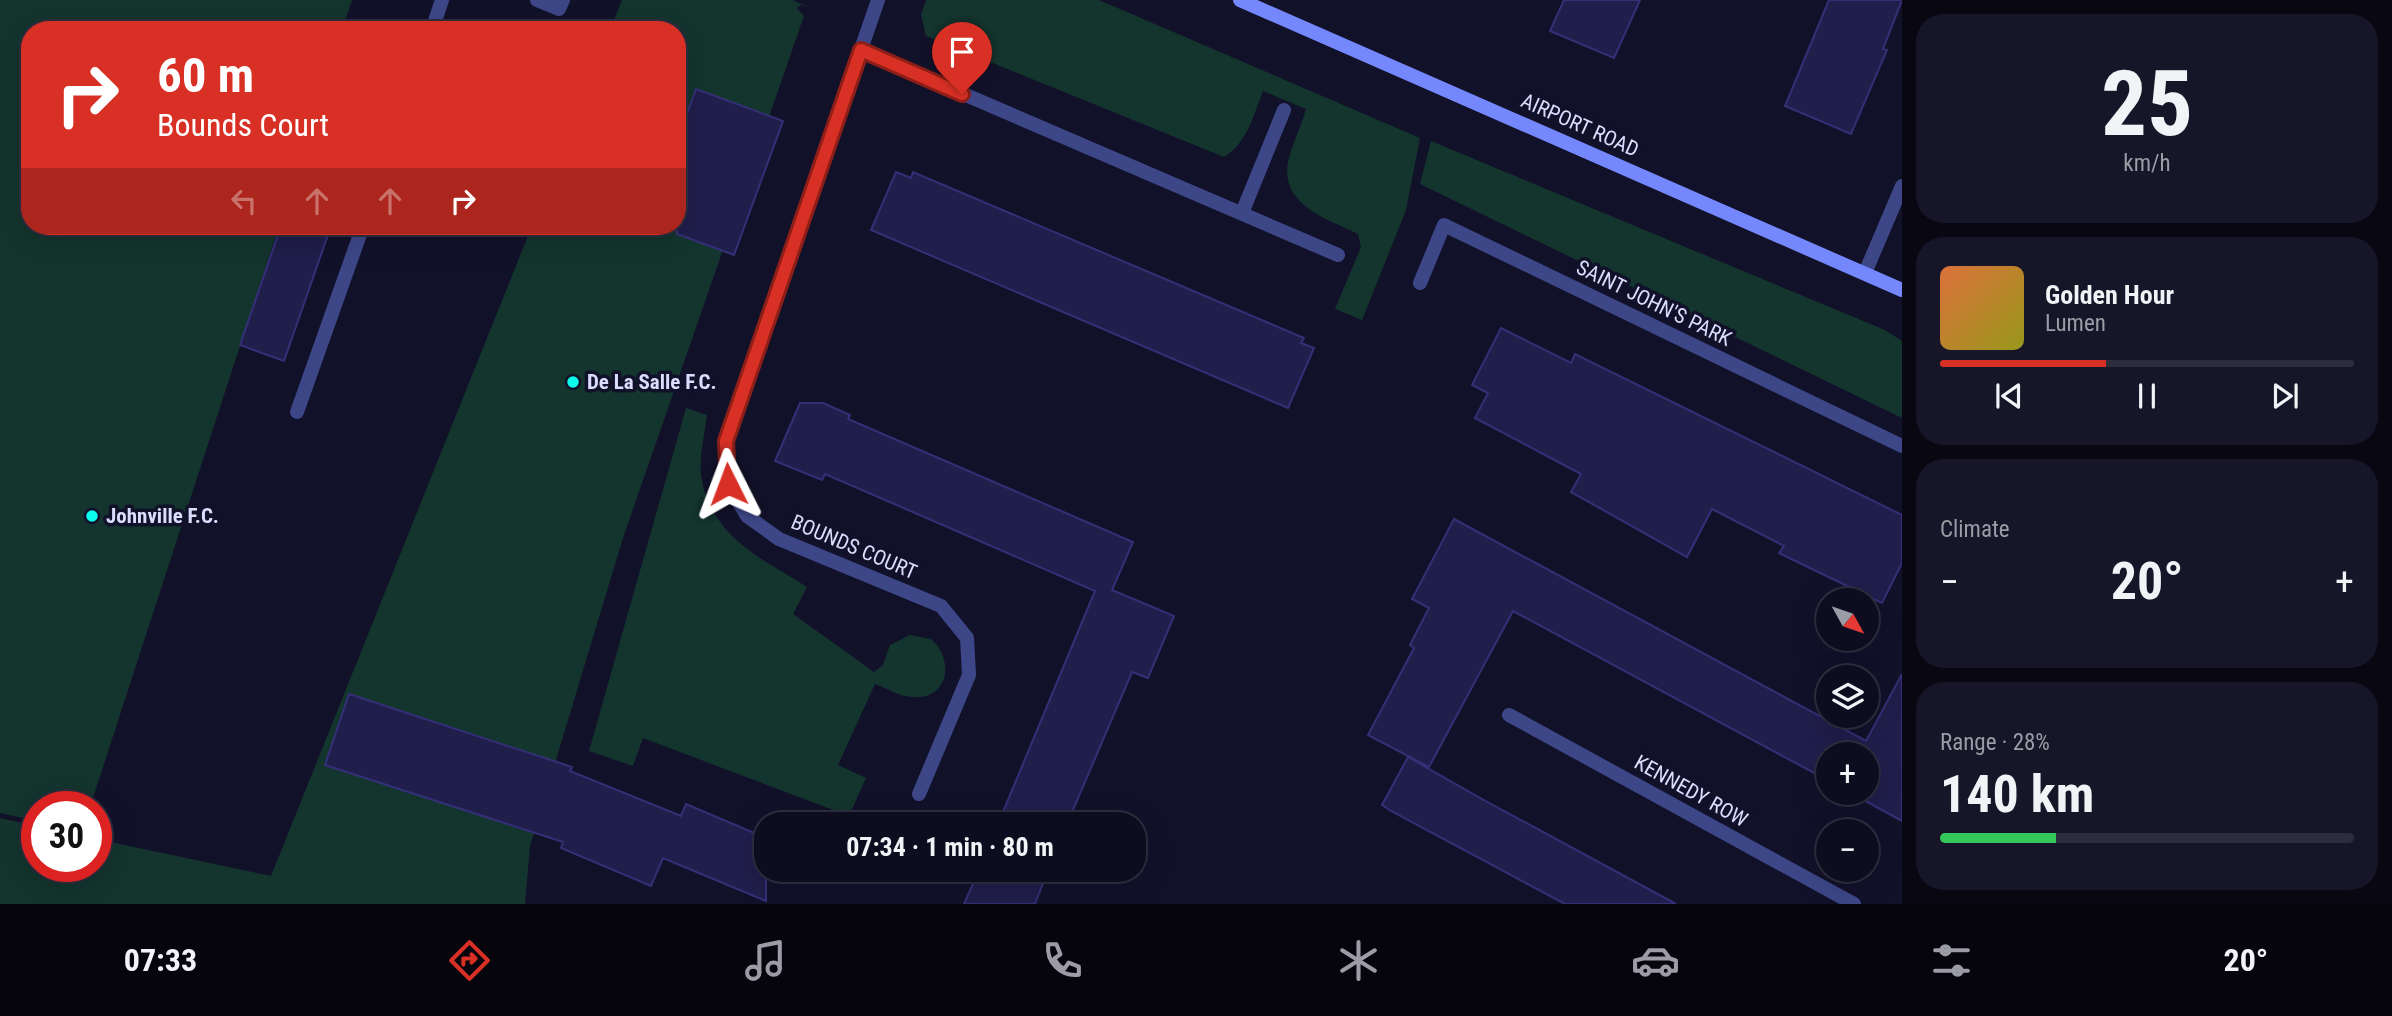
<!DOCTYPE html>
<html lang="en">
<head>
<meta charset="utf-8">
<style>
	body { margin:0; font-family:"Roboto Condensed",sans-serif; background:#171629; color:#f1f3f6; height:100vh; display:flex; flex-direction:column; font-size:26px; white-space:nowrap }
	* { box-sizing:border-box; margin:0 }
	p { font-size:23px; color:#9b9ca5 }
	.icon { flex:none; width:38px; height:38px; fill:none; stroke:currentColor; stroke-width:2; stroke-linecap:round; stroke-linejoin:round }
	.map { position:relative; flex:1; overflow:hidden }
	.side { display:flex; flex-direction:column; gap:14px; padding:14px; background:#080712; width:490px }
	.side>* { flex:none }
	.hud { position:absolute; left:21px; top:21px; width:665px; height:214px; border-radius:28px; box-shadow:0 7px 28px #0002,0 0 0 2px #2e2d3e; background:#d93025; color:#fff; overflow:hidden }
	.needle { width:46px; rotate:130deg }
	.fabs { position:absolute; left:1816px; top:588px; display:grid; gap:14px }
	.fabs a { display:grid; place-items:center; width:63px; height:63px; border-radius:50%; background:#0e0d20; box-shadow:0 7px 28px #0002,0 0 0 2px #2e2d3e; font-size:35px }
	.speed { position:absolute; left:21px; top:791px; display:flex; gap:14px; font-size:35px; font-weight:700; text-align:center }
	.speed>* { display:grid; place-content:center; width:91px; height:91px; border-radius:50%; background:#0e0d20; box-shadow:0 7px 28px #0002,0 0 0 2px #2e2d3e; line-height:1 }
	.speed .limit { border:10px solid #d22; background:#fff; color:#111 }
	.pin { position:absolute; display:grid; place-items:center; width:60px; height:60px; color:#fff; margin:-72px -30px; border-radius:50% 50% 50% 0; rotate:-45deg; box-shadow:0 0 7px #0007 }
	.pin .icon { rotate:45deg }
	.me { position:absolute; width:77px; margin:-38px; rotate:357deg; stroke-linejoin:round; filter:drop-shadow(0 0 5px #0008) }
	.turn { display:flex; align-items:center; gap:24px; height:147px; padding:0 21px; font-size:32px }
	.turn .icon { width:91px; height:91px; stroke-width:2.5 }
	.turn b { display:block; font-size:49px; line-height:60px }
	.lanes { display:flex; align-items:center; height:66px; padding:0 21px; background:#0003; justify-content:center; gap:35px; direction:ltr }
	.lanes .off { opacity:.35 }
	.big { font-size:52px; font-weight:700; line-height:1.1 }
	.side .card { flex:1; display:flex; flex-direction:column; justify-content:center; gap:10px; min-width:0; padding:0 24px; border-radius:28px; background:#171629 }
	.side .dial { align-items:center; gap:0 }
	.dial b { font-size:91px; line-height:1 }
	.song { display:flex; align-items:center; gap:21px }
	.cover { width:84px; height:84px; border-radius:10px; background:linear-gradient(135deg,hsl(20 70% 55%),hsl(60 70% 35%)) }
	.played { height:7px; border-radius:4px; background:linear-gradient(90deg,#d93025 40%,#2e2d3e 40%) }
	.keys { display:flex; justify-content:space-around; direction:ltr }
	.heat { display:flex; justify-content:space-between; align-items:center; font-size:38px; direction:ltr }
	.charge { height:10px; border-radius:5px; background:linear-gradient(90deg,#34c759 28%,#2e2d3e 0) }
	.trip { position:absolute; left:754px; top:812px; width:392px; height:70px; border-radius:28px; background:#0e0d20; box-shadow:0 7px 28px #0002,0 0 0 2px #2e2d3e; font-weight:700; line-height:70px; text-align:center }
	.tabs { display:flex; height:112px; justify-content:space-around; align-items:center; background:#06050d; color:#9b9ca5 }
	.tabs .icon { width:49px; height:49px }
	.tabs .on { color:#d93025 }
	.tabs b { font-size:32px; color:#f1f3f6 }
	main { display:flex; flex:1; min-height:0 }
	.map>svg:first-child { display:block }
	.green { fill:#14342e }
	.building { fill:#201e4b; stroke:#333077; stroke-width:2 }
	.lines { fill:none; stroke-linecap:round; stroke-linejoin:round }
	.service { stroke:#3d4788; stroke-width:14 }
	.minor { stroke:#3d4788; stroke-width:14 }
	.secondary { stroke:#7487fd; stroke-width:14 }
	.route-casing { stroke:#8d1f18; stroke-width:18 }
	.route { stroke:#d93025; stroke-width:12 }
	.poi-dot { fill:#0bfbec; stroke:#12112a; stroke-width:2.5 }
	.labels { text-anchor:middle; stroke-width:7; stroke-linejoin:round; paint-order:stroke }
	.street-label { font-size:21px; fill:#dbddfe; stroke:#12112a }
	.poi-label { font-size:21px; font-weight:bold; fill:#dbddfe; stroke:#12112a; text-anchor:start }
</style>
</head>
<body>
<main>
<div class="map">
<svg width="1902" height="904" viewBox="0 0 1902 904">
	<rect width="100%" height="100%" fill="#12112a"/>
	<!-- green -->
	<path class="green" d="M0,0H352L342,30H30V226H279L90,807H37V821L0,813Z
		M622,0H792L809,7L801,5L797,8L804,16L623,538L530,846L525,904H0V818L37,826V866H96V839L271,876L532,226H677V30H610Z
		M926,0H1099L1420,138L1406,210L1362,320L1335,309L1361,247L1358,234C1327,219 1280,205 1288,162C1292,144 1301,127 1306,109L1263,91C1253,116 1248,142 1224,157L926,36L921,15Z
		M1431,141L1885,330L1902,341V418L1420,184Z
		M686,408L707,415C705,433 699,456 701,474C709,536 761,558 807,587L793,614L874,672L883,665L890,645L910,635L931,639C955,660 949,700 912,697C900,697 887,688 875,684L838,765L866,778L849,816L643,738L633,766L589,751Z"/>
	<!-- building -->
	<path class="building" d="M1564,0H1640L1614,58L1550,31Z
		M1829,0H1902L1883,49L1887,50L1851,134L1785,106Z
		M696,89L783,121L734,255L677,234V142Z
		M896,172L911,178L913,172L1304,338L1301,343L1314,348L1288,408L871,230Z
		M281,226H331L284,361L240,345Z
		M1501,328L1571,363L1575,354L1902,515V563L1882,603L1779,553L1784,546L1712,509L1687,557L1571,492L1581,474L1475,418L1488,393L1472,385Z
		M800,403H823L850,415L848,419L1133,542L1112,590L1174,616L1148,678L1132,672L1067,824H998L1095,591L825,474L822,480L775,461Z
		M1454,519L1866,741L1902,674V821L1851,793H1867V754H1829V781L1513,611L1429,767L1368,735L1414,648L1410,645L1429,608L1412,599Z
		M349,694L572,767L570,771L681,816L686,804L766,838V901L663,858L651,886L561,848L563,842L325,765Z
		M1408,757L1482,799L1676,904H1565L1391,811L1382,805Z
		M979,870H1048L1035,904H964Z"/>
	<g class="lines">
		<!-- service -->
		<path class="service" d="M537,0L559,9L563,0
			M432,30L442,0
			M297,412L363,226"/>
		<!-- minor -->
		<path class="minor" d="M878,0L726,441L728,484L747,516L779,539L941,606L967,638L969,675L919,794
			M861,50L1338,255
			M1242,213L1284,110
			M1865,273L1902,186
			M1420,283L1444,225L1902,446
			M1509,715L1854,904"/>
		<!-- secondary -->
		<path class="secondary" d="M1240,0L1902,290"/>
	</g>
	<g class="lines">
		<defs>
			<path id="route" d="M728,484L726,441L861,50L962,94"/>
		</defs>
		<!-- route casing -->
		<use href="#route" class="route-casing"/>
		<!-- route -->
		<use href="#route" class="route"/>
	</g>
	<!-- markers -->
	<g class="poi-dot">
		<circle cx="573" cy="382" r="7"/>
		<circle cx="92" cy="516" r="7"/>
	</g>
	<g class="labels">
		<!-- street labels -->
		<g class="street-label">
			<text transform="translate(1580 125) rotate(24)" y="7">AIRPORT ROAD</text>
			<text transform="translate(1654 303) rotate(26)" y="7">SAINT JOHN'S PARK</text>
			<text transform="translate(854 547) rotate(23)" y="7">BOUNDS COURT</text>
			<text transform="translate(1691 791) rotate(29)" y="7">KENNEDY ROW</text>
		</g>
		<!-- poi labels -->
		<g class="poi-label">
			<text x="587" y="389">De La Salle F.C.</text>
			<text x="106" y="523">Johnville F.C.</text>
		</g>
	</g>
</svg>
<div class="fabs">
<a><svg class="needle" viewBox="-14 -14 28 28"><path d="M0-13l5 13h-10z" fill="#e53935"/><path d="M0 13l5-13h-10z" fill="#9b9ca5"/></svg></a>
<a><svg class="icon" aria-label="layers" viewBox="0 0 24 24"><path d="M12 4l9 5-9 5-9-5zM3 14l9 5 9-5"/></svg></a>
<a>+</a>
<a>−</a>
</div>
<div class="speed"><div class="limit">30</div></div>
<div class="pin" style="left:962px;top:94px;background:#d93025"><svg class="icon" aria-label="arrive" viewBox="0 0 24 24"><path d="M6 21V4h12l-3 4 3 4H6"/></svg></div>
<svg class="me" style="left:728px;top:484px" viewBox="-20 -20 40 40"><path d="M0-17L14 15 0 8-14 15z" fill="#d93025" stroke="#fff" stroke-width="4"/></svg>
<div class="trip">07:34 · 1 min · 80 m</div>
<div class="hud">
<div class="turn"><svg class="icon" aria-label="right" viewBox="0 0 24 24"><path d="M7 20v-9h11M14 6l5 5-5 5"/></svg><div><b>60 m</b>Bounds Court</div></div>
<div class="lanes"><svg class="icon off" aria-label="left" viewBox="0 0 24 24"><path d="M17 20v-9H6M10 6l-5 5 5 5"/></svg><svg class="icon off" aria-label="ahead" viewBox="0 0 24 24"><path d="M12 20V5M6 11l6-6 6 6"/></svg><svg class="icon off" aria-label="ahead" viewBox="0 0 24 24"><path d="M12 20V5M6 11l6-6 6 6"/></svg><svg class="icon" aria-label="right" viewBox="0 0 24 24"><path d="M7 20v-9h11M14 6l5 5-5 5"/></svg></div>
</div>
</div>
<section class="side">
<div class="card dial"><b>25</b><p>km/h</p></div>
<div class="card">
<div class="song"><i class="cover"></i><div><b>Golden Hour</b><p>Lumen</p></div></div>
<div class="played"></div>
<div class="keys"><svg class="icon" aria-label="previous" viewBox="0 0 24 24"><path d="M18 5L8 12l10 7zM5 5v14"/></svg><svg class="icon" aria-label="pause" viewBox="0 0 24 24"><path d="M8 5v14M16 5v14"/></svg><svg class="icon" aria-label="next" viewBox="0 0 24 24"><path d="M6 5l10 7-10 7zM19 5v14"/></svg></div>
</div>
<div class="card"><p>Climate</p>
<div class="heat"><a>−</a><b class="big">20°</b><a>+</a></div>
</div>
<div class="card"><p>Range · 28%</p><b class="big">140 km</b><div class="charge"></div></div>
</section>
</main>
<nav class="tabs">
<b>07:33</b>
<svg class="icon on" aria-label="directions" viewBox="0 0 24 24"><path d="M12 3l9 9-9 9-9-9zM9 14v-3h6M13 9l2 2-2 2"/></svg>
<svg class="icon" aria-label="music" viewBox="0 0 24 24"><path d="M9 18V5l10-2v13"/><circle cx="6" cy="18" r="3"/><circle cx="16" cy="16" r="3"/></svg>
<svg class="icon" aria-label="phone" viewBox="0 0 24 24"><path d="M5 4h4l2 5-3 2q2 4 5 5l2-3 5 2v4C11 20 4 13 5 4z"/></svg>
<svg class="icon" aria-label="climate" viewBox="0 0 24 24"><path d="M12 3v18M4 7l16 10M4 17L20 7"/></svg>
<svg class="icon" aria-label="car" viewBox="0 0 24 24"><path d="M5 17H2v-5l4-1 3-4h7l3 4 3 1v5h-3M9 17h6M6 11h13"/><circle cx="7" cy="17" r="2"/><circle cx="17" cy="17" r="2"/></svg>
<svg class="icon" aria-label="filters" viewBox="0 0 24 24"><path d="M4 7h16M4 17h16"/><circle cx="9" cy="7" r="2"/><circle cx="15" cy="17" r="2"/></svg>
<b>20°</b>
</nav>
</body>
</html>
